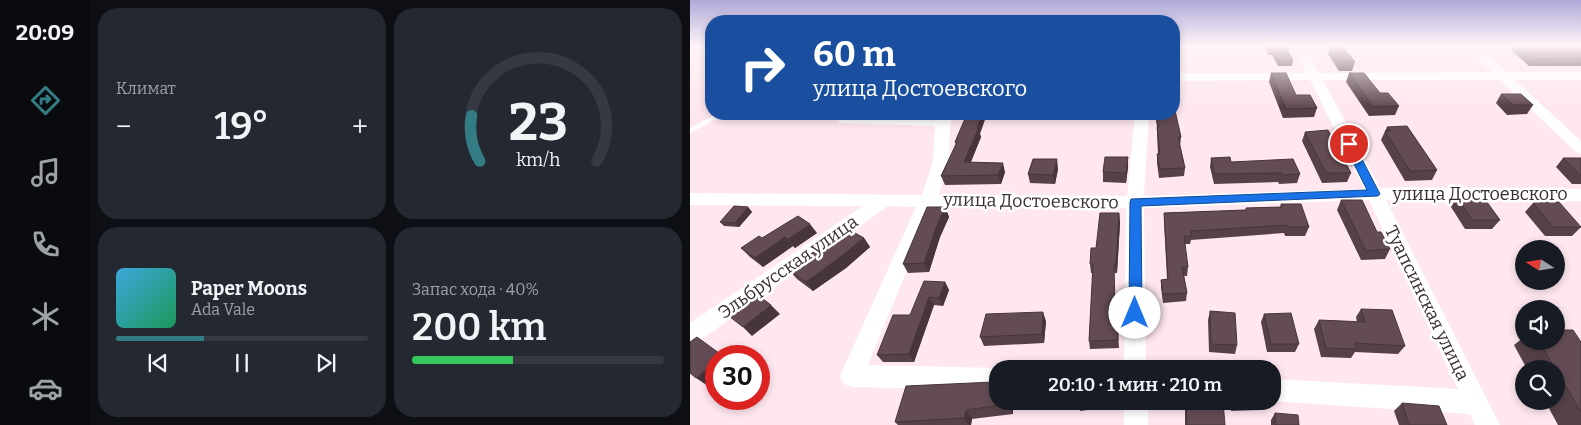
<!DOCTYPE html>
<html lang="ru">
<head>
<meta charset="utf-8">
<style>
	body { margin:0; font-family:Bitter,serif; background:#242831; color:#f1f3f6; height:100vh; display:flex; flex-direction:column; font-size:19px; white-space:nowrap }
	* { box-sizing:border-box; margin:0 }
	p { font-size:16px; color:#9ea1a6 }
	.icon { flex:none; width:28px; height:28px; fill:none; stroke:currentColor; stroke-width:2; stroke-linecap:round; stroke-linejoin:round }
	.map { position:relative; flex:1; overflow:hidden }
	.side { display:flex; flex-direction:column; gap:8px; padding:8px; background:#0d0f14; width:600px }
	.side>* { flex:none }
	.hud { position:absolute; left:15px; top:15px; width:475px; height:105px; border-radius:20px; box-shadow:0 2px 8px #0003; background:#1a4fa0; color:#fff; overflow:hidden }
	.needle { width:32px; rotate:282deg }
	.buttons { position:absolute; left:825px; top:240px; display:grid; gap:10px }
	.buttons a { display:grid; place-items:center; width:50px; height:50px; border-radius:50%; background:#171b24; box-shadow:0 2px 8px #0003; font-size:25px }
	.speed { position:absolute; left:15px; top:345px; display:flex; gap:10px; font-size:25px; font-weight:700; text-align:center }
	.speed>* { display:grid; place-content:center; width:65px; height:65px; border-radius:50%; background:#171b24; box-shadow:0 2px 8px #0003; line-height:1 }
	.speed .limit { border:8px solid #d22; background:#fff; color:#111 }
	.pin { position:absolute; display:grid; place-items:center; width:42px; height:42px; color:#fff; margin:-21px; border:2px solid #fff; border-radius:50%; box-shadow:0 1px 5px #0007 }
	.me { position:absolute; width:55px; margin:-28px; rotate:0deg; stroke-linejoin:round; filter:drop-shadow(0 0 4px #0008) }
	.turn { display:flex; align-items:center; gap:18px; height:105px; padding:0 25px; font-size:22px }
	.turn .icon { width:65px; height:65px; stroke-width:2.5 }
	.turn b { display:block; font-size:35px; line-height:42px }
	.big { font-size:38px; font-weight:600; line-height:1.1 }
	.side .widget { flex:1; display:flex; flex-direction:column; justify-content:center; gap:8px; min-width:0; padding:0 18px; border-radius:20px; background:#242831 }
	.side .dial { align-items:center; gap:0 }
	.dial svg { height:130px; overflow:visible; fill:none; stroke:#363941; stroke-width:7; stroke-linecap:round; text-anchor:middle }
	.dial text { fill:#f1f3f6; stroke:none }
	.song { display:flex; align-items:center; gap:15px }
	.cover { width:60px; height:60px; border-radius:8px; background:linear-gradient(135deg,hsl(200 70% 55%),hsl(150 70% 35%)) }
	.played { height:5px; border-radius:2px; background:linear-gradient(90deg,#337c83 35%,#363941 35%) }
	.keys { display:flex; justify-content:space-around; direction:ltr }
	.heat { display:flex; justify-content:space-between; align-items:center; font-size:28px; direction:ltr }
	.charge { height:8px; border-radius:4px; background:linear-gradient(90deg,#34c759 40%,#363941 0) }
	.side .tiles { flex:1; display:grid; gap:8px; grid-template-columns:repeat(2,1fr) }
	.trip { position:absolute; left:299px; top:360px; width:292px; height:50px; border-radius:20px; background:#171b24; box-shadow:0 2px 8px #0003; font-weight:600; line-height:50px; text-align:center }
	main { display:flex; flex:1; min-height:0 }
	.dock { display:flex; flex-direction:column; width:90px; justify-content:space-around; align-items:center; background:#090b0e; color:#9ea1a6 }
	.dock .icon { width:35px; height:35px }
	.dock .on { color:#337c83 }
	.dock b { font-size:22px; color:#f1f3f6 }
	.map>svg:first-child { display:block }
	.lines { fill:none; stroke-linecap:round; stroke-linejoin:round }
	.service { fill:#fff; fill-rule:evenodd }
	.minor { fill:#fff; fill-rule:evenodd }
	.wall { fill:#564149 }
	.shaded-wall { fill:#46353c }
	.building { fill:#644c55; stroke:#46353c }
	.route { fill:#1a73e8; stroke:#114b97 }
	.labels { text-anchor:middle; stroke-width:5; stroke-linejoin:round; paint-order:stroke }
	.street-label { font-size:18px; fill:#3a2e33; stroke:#fff }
</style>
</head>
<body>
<main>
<nav class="dock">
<b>20:09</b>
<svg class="icon on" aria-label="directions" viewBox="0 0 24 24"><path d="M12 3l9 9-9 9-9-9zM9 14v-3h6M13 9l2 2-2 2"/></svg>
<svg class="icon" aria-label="music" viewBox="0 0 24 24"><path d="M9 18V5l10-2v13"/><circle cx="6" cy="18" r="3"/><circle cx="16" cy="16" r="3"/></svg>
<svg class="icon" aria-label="phone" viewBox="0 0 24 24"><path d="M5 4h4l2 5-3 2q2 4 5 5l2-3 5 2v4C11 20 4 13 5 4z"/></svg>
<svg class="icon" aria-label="climate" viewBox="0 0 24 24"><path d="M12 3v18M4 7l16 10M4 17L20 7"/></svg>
<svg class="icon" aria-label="car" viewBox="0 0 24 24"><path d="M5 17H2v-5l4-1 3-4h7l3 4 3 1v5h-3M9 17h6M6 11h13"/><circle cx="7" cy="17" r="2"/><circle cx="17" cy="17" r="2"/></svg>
</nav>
<section class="side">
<div class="tiles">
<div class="widget"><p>Климат</p>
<div class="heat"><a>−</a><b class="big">19°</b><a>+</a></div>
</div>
<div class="widget dial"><svg viewBox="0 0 100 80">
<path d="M14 69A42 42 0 1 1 86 69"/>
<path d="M14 69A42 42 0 0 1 9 41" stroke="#337c83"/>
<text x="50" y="56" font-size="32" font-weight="700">23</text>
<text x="50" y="72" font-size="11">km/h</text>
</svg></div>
<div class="widget">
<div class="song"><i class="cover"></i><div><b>Paper Moons</b><p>Ada Vale</p></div></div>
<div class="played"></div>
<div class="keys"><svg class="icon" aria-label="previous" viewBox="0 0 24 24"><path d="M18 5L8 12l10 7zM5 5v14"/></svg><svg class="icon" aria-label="pause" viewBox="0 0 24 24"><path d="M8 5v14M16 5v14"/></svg><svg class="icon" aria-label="next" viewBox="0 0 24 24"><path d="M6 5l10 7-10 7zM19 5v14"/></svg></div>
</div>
<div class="widget"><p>Запас хода · 40%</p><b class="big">200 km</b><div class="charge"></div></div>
</div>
</section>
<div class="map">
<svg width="891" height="425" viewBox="0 0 891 425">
	<rect width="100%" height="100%" fill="#ffe7f0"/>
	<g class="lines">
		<!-- service -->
		<path class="service" d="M27,114H36L0,133V128Z"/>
		<!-- minor -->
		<path class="minor" d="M603,46H615L629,73L802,72L775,46H788L817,72H891V80H825L891,141V154L886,152L810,80H633L690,188L891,189V201L696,200L810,425H785L780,414L579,401H582V379L768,389L679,200L454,208L456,369H434L436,208L243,207L178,365L308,368L310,369H308V390L162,387L154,384L150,376L226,207L198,206L8,342L0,345V323L173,206L0,205V193L232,195L243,161L245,126L150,123L148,120L150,117L155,116L247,118L249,114H263L260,128L259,161L249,195L437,196L445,114H459L454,196L674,189L620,80L484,81V73H616Z
			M434,401H458V425H434Z"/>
	</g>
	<!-- wall -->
	<path class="wall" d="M574,46H597L599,49L598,52L603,60L602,66H588L582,55H578Z
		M640,46H652L665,62L662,71H649L638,54Z
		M824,46H891V66H839L821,50Z
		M581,73L606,95L627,108L624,117L593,118L579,82Z
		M659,73L709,106L705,115L679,116L656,82Z
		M811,94L843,105L837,114L817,115L806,103Z
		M186,114H201V115H186Z
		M465,114H484L491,137L490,146L495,168L494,176L469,178L467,163V154H468L467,135V127Z
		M697,127L747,170L742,180L715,181L691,140Z
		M615,132L661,173L657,182L632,183L612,141Z
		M290,134L291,137L281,162L315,172L311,184L255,185L251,176L266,145L265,142Z
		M438,157V167L436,183L413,182V172Z
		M521,158L541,162L610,174L607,183L589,184L588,182L524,184L520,167Z
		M873,158H891V184H882L866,167Z
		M368,169L365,184L340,183L338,174Z
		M767,197L810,220L802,229H775L761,207Z
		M651,200L687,232L700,249L695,259L671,260L647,210Z
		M843,203L891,227L882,236H855L835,212Z
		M591,204L619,227L615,236H595L594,233L501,240L500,244H495L498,267L497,276H494L497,293L496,301L473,303L471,288V280L477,279L474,221V213L556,210V208L590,207Z
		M58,207L62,212L49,227L34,226L30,222Z
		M255,207L259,217L250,237L239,272L218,273L213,264Z
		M429,213L430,223L427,273H424L425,310H427L429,348L400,349L399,341L403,273H401L400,264L406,248Z
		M127,233L105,248L103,246L73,267L60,257L51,248L72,238Z
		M174,238L180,247L156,268L123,291L107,279L99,270Z
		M255,282L259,290L253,306L244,305L224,362H193L187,355L220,315Z
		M671,309L715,346L708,354L665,352L661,358L631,357L624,329L629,320L667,322L666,317Z
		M520,311L547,345L545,354L519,352L518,320Z
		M574,314L609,344L605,352H577L571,322Z
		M356,321L354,343L294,346L290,337Z
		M834,337V341L891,342V425H868L855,401H866V369H837L824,345Z
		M308,401H366L365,407L323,410V414L282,419L281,425H208L205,422Z
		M388,401H422V407L390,411Z
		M496,401L535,425H495V408Z
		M540,401H573L574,403L570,410L541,411Z
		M712,403L757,425H709L704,411Z
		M585,413L609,425H581V420Z"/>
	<!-- shaded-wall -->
	<path class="shaded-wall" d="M292,114H297L290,134L291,137L277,171L274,162Z
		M438,157V167L436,183V173Z
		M367,159L368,169L365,184L363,175Z
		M313,163L315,172L311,184L308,175Z
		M58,207L62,212L49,227L45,223Z
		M255,207L259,217L250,237L239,272L234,263L246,228Z
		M429,213L430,223L427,273L426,264Z
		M120,224L127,233L105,248L98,239Z
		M95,237L103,246L73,267L65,258Z
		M174,238L180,247L156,268L123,291L116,282Z
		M255,282L259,290L253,306L249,298Z
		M239,297L244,305L224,362L219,354Z
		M81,305L90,314L62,336L53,327Z
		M353,312L356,321L354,343L352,334Z
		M26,362V379L18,386L6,378Z
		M318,401L323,410V414L318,404Z
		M276,410L282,419L281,425H279L274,418Z"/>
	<!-- building -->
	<path class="building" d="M578,46H597L599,49H597L603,60H589L583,50H579Z
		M641,46H652L665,62H652Z
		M829,46H891V58L844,59Z
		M581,73H596L606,95H620L627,108L596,109Z
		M659,73H674L690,93H698L709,106L683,107Z
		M811,94H831L843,105H823Z
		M484,106L491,137H488L495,168L470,169L467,154H470L467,127H469L466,114H484Z
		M277,114H292L287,128L288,129L274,162L313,163L308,175L251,176L267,142H265Z
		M717,126L747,170L720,171L695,131H701L697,127Z
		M638,130L661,173H636L615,132Z
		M415,157H438L436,173L413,172Z
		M540,157L541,162L603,159L610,174L592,175L591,173L525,174L521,158Z
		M873,158H891V175H890Z
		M343,159H367L363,175L338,174Z
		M767,197L794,198L810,220H782Z
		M651,200H672L687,232H691L700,249L676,251Z
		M869,202L891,227H863L843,203Z
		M591,204H611L619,227H598L597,225L501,231V236H494L498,267H492L497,293L473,294L471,280L478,279L474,213L556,210V208L592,207Z
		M44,206L58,207L45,223L30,222Z
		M237,207H255L246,228L234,263L213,264Z
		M410,213H429L426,264H424L425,310H427L428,340L399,341L403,264H400L401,248H406Z
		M108,216L120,224L98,239L95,237L65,258L51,248L69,236L72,238Z
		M156,228L174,238L149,258L116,282L99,270Z
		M234,281L255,282L249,298L239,297L219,354L187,355L203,315H220Z
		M64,292L81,305L53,327L35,313Z
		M671,309L702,310L715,346L665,343L667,349L636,348L629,320L675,322Z
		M520,311L545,313L547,345L521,344Z
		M353,312L352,334L290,337L296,314Z
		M601,313L609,344H581L574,314Z
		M866,330H883L891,342V412L866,370V369H865L849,341H866Z
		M7,337L33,356H26V362L6,378L0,373V342Z
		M305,377H308V401H318V404L276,410L274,418L205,422L216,386L303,382Z
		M388,401H405L388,403Z
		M496,401L533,402L535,425H497Z
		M544,401H573L574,403H544Z
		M712,403L749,406L757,425H719Z
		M585,413L608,415L609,425H586Z"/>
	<!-- sky -->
	<linearGradient id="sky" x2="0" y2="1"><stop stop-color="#afa9d8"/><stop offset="0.43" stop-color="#fff4f8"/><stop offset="1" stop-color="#fff4f8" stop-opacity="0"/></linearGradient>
	<rect width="891" height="106" fill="url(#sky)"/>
	<!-- route -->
	<path class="route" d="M659,141L664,144L690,194L688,196L451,206L452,313L450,317L445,319L441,317L439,313L440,202L441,199L677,190L654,144Z"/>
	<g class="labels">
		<!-- street labels -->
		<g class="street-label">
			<text x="790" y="200">улица Достоевского</text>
			<text transform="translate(341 201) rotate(1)" y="6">улица Достоевского</text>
			<text transform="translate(98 267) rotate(-35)" y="6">Эльбрусская улица</text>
			<text transform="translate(737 303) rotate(64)" y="6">Туапсинская улица</text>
		</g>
	</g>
</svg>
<div class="buttons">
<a><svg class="needle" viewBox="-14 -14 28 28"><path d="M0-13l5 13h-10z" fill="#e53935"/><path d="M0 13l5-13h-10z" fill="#9ea1a6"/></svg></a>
<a><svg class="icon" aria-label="sound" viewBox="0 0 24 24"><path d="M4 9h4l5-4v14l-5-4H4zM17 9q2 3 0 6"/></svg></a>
<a><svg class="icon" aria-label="search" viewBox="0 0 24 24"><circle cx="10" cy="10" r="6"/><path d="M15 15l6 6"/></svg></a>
</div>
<div class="speed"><div class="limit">30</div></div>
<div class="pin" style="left:659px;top:144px;background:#d93025"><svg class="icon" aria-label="arrive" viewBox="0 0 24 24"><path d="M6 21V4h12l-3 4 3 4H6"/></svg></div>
<svg class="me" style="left:445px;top:313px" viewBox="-20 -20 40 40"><circle r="19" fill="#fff"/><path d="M0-13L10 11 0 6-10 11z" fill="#1a73e8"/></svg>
<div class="trip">20:10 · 1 мин · 210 m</div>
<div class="hud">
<div class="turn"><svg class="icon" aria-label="right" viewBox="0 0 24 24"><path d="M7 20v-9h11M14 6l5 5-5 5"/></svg><div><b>60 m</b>улица Достоевского</div></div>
</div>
</div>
</main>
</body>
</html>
